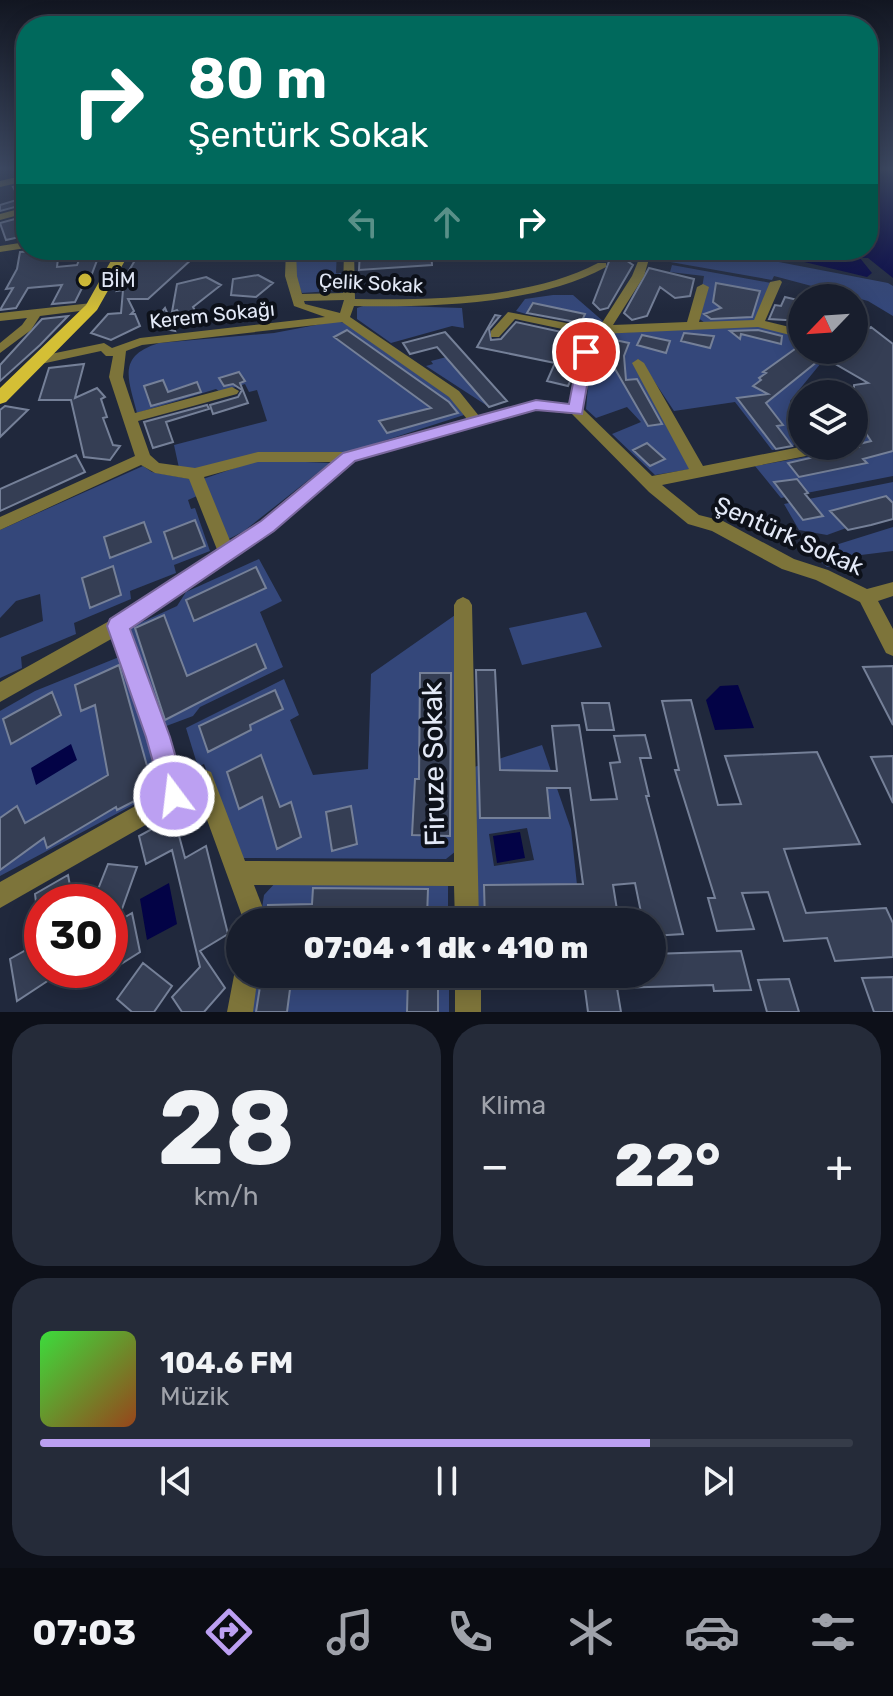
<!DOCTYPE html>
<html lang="tr">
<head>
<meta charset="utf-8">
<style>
	body { margin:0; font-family:Rubik,sans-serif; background:#252b39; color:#f1f3f6; height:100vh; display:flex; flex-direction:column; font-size:30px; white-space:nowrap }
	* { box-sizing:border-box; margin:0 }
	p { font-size:26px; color:#9fa2aa }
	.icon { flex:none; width:44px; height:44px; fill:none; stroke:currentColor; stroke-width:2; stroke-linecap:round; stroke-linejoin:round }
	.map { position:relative; height:1012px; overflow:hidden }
	.sheet { display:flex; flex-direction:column; gap:12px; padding:12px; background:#0d1019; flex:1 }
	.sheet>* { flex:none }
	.guide { position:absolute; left:16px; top:16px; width:862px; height:244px; border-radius:32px; box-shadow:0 4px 20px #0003,0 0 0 2px #363c49; background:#00695c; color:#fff; overflow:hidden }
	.needle { width:52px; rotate:245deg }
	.buttons { position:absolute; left:788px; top:284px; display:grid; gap:16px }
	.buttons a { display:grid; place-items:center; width:80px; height:80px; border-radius:50%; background:#181e2d; box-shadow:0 4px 20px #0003,0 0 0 2px #363c49; font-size:40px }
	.speed { position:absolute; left:24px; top:884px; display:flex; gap:16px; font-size:40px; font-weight:700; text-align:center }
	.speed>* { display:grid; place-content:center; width:104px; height:104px; border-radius:50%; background:#181e2d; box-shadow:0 4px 20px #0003,0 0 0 2px #363c49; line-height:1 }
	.speed .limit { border:12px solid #d22; background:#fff; color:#111 }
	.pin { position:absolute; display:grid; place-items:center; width:68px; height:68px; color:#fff; margin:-34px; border:4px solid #fff; border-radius:50%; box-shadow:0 2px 8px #0007 }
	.me { position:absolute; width:88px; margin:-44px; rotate:345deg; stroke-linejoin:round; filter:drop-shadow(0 0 6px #0008) }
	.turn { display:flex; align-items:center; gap:28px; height:168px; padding:0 40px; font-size:36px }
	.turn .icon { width:104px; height:104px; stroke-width:2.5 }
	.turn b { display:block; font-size:56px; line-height:68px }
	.lanes { display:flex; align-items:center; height:76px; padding:0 40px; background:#0003; justify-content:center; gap:40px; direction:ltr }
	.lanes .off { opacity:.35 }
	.big { font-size:60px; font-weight:800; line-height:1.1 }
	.sheet .tile { flex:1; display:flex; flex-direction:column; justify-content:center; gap:12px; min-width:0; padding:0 28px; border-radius:32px; background:#252b39 }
	.sheet .dial { align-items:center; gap:0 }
	.dial b { font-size:104px; line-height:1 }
	.song { display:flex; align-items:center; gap:24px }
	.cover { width:96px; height:96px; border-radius:12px; background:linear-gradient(135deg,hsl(120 70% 55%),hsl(20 70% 35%)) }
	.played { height:8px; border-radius:4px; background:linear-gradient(90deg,#bca0f2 75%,#363c49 75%) }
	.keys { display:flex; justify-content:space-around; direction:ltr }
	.heat { display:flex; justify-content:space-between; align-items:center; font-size:44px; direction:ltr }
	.sheet .tiles { flex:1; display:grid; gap:12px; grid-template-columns:1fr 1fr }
	.tile:last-child { grid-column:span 2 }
	.trip { position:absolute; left:226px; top:908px; width:440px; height:80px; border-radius:40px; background:#181e2d; box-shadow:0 4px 20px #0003,0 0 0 2px #363c49; font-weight:800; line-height:80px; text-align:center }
	.tab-bar { display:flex; height:128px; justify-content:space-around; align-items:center; background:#0a0c12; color:#9fa2aa }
	.tab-bar .icon { width:56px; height:56px }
	.tab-bar .current { color:#bca0f2 }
	.tab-bar b { font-size:36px; color:#f1f3f6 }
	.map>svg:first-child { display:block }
	.green { fill:#34477a; fill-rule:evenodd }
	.water { fill:#030346 }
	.building { fill:#353e54; stroke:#758098; stroke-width:2 }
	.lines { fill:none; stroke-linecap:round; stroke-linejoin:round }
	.minor { fill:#7d743a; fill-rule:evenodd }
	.major { fill:#d4bf35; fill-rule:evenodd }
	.route { fill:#bca0f2; stroke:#7a689d; stroke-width:2 }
	.poi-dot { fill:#cdb938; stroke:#0d111a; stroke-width:3 }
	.labels { text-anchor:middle; stroke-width:8; stroke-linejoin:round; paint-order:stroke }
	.far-poi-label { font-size:20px; fill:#e3e9f7; stroke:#0d111a; text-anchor:start }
	.far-street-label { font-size:20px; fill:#e3e9f7; stroke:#0d111a }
	.street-label { font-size:24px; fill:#e3e9f7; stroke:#0d111a }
	.near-street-label { font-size:28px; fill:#e3e9f7; stroke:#0d111a }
</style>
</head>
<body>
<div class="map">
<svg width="893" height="1012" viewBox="0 0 893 1012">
	<rect width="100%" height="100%" fill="#20283c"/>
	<!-- green -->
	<path class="green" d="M296,250H337L336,273H344V290L302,293L295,278Z
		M629,250H717L888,283L893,286V316L868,301L774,276L772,280L642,257Z
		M672,265L771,283L755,321L705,323L697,317L704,276L670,272Z
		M553,295H573L604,322L596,329L579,327L584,314L533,303L526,314L516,311L525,299Z
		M366,305L462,308L464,328L452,326L391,343L357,319V308Z
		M337,321L345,323L450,396L464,415L349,452H263L195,469L179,468L174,445L267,421L257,390L249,392L245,384L220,392L216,389L137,413C128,378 117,356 159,343L274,333Z
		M754,325L802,336V350L835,360L821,363L790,401L797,437L793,447L772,450L735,402L674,411L642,363L691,469L655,475L612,434L641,422L627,407L596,418L586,409L591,353L599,334Z
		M458,354L449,360L489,407L426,366L433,364L431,361Z
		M893,429V476L781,498L755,466L851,449L841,446H854V434Z
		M258,460L330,463L244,531L227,540L203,479Z
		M143,466L152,472L190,479L197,496L188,500L191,509L195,508L210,551L174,565L176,573L130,591L131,599L74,623L76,634L21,657L22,668L0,678V638L43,621L40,594L16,601L0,618V530Z
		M893,482V511L827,535L799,530L784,504Z
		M893,527V551L861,555L827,567L810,553Z
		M259,559L282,601L260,612L283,667L200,707L193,716L161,728L127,629L177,606L186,592Z
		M586,612L602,647L522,665L509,628Z
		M458,613L456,851L446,859L239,858L204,764L198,767L186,728L284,679L299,715L290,720L313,775L368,769L371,674Z
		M124,655L161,790L0,876V711L35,691Z
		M542,745L571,829L581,922H474L471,768ZM527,828L534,860L494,866L489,834Z
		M277,881H448V922H260L264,895Z
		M254,974H449V1012H249Z"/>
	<!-- water -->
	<path class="water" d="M868,170H893V278L868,258H860L872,273L867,277L754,250H868Z
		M738,685L754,728L715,730L706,700L720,686Z
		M71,744L77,760L36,785L31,768Z
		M520,832L525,858L497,863L493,836Z
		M169,883L177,924L147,940L140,899Z"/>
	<!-- building -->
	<path class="building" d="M26,184V204L0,211V205L20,199L13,187Z
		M26,216L20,237L6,240L0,223Z
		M59,250L57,267L77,265L83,250H101L88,284H84L75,302L52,304L62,285L28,288L16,308L0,310L13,288L6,289L17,269L20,252Z
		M141,250H160L157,259L193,258L148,299H128L134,311L131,314H135L140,326L111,340L91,333L108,314L121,313L123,290L117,291Z
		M360,250H431L432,265L359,270Z
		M613,251L633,265L608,308L600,310L593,303Z
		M649,268L694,279L690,296L675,298L660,287L647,316L632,320L624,313Z
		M258,275L273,283L256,297L231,295L233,279Z
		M206,277L221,285L193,307L201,321L188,327L177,310L172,312L177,284Z
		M716,283L760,291L752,317L711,319L704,314L721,308L713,302Z
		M785,297L802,301V321L769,319L775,305L781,306Z
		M533,303L585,314L581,323L527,313Z
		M165,308L175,331L150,326Z
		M495,315L500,316L489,329L491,340L501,339L516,322L575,335L564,373L573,375L568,386L547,381L555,363L477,347Z
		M68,316L40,345L0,381V365L42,319Z
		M871,327L893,344V451L863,459L867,463L799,477L788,463L858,447L855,445L871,441L854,415V385L868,383L823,357L766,403L783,425L777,426L792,446L776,449L737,398L768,394L753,386L761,380L759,378L766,373L763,372L802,344V350H854V338Z
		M347,330L449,402L458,413L387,433L379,421L431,408L334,337Z
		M758,330L782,336L781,344L741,334L740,339L730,331Z
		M445,332L507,401L489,407L437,347L410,354L403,343Z
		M684,333L714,336L710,348L681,341Z
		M642,335L670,341L666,353L637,345Z
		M601,337L629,343L624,356L626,380L637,379L662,424L648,426L600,343Z
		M84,364L75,398L97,388L105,397L101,399L107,417L103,418L113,445L120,446L110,460L84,457L71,400H39L49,368Z
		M239,372L245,381L240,383L248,403L213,414L210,405L238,397L242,390L233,384L224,386L219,378Z
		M163,380L168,392L197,382L201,392L151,406L144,386Z
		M207,405L209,409L166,422L173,442L153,448L144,422Z
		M5,406L28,410L0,437V410Z
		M647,443L665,459L650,466L633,450Z
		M76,455L85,472L0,511V489Z
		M797,479L808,493L805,494L823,516L803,520L774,482Z
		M886,496L893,503V519L871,525L848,530L830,511Z
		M195,520L205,546L173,559L164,532Z
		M144,522L151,542L110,558L104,537Z
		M113,566L121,595L90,608L82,578Z
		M256,567L266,588L194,621L186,600Z
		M164,615L187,676L256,644L266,668L165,720L135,628Z
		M119,665L154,791L117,810L116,807L47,848L44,838L0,870V818L17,806L25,823L108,775L95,705L81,711L75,685Z
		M893,666V725L863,667Z
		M476,670H495L500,770L557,771L552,726L579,725L591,800L617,799L610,763L620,762L614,736L645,735L651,758H640L649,796H646L683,934L652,936V922H643L635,883L613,885L619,922H485L484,885L583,884L570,788H547L550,818H480Z
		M420,673H451L450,836L412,835L415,779H419Z
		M275,690L283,709L250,725L251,730L208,752L199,726Z
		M52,692L61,715L11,744L3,719Z
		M691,700L718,805L741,804L725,756L817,752L860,844L784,849L806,913L886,908L893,923V957L835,961L827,938L784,941L768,892L742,893L754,929L717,931L708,898H715L675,770H679L662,701Z
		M582,703H609L614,730H587Z
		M261,755L280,807L291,802L301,837L277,849L262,797L239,809L227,772Z
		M893,756V803L871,757Z
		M351,806L357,844L332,851L326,812Z
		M174,817L185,858L206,846L228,934L200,951L225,988L204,1012H182L172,997L200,967L172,850L146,864L139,836Z
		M108,864L137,867L122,909L110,908V902H93Z
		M68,875L73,902H36L35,894Z
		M313,888L428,889L427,917L294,915V922H268V905L312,904Z
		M132,913L140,952L110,971V926Z
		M42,941V970H51L52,978L17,1001L10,959Z
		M741,951L751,990L714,991L713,985L617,988L621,1012H588L583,974H652V954Z
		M143,963L172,986L154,1012H132L117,999Z
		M262,974H292L287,1012H256Z
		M408,974H438V1012H407Z
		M893,977V1012H874L862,978Z
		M789,979L799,1012H767L758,980Z"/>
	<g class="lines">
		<!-- minor -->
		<path class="minor" d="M26,175V181L0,187V181Z
			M26,207V213L0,220V214Z
			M26,242V248L0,252V246Z
			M286,250H296L297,276L302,294L343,293L344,250H354L355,299C431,300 530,299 598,263H606V267C537,305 431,307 354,306L350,317L459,391L479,416L536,400L570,405L586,334L515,319L499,337H491V331L508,312L593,328L600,326L632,276L639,259L644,256L649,259L644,276L613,325L687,322L697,287L703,284L709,287L699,322L754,320L770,282L780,280L782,282L765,321L802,330V338L758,327L599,334L583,409L652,476L689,469L632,363L638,359L644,363L703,466L805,446L811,447L813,451L811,455L806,456L662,485L699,515L723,521L794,559L828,570L867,589L893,582V596L878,601L893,629V656L886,653L860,602L816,580L782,569L712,531L688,524L649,492L572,414L536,410L354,461L274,531L128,629L168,737L181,780L203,769L211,772L245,861L454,862V605L457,600L463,597L469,600L472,605L479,922H455L454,886L254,885L266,916L265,922H241L242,916L198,795L0,908V882L162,791L148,737L113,638L0,702V682L111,620L218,552L189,479L155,473L141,465L0,530V517L135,456L109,377L113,356H106L101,351L41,364L35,360L41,356L104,343L112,348L140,338L325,317L294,306L285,276ZM344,300L340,313L305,304L304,301ZM342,322L449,397L467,419L349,452H258L195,468L159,463L150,455L138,421L237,394L239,391L232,387L135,413L123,377L126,351L142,345ZM258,462H333L262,521L231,543L204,477Z
			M92,303L98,307L96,309L40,316L31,330L0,353V343L22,325L27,318L0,321V313Z
			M240,963V974H258L253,1012H227L236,965Z
			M455,974H481V1012H455Z"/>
		<!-- major -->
		<path class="major" d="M117,250H131L97,310L6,402L0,404V388L86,305Z"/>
	</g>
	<!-- sky -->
	<linearGradient id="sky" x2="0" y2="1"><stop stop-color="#121621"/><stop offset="0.54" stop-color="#3c4861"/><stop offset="1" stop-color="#3c4861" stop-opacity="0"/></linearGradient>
	<rect width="893" height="312" fill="url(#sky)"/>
	<!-- route -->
	<path class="route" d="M586,348L593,352L582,414L536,410L355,461L274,531L130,629L170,737L187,796L183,805L174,809L165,805L146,737L107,626L110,619L261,521L343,453L536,400L569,404L579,352Z"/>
	<!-- markers -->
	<circle class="poi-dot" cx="85" cy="280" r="8"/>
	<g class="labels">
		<!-- far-poi labels -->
		<g class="far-poi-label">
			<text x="101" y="287">BİM</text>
		</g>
		<!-- far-street labels -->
		<g class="far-street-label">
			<text transform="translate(371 283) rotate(3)" y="7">Çelik Sokak</text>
			<text transform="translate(212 315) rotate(-6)" y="7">Kerem Sokağı</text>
		</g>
		<!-- street labels -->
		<g class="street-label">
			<text transform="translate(789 536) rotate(24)" y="8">Şentürk Sokak</text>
		</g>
		<!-- near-street labels -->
		<g class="near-street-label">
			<text transform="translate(433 764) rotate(-91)" y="10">Firuze Sokak</text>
		</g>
	</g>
</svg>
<div class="buttons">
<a><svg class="needle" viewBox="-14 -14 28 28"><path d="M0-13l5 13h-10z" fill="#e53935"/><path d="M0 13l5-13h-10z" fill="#9fa2aa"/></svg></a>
<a><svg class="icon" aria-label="layers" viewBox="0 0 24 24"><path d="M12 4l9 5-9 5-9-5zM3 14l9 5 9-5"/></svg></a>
</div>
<div class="speed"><div class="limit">30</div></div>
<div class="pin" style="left:586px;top:352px;background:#d93025"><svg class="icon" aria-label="arrive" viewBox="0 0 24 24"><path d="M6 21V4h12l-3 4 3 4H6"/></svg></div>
<svg class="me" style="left:174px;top:796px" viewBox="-20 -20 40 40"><circle r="17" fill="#bca0f2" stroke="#fff" stroke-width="3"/><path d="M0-11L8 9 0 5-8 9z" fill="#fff"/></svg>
<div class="trip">07:04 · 1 dk · 410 m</div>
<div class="guide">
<div class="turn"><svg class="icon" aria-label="right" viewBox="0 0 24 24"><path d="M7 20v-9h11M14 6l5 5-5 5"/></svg><div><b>80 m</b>Şentürk Sokak</div></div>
<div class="lanes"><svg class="icon off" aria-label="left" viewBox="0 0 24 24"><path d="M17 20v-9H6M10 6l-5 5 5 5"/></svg><svg class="icon off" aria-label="ahead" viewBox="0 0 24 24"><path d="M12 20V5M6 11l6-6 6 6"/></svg><svg class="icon" aria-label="right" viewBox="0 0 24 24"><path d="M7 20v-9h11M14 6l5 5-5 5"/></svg></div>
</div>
</div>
<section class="sheet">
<div class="tiles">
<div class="tile dial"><b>28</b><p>km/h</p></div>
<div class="tile"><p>Klima</p>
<div class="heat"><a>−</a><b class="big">22°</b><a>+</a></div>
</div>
<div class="tile">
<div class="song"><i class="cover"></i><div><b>104.6 FM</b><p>Müzik</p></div></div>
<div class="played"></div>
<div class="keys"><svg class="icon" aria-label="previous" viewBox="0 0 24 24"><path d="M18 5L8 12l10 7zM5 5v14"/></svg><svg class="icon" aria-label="pause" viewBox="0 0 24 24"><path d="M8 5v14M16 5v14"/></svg><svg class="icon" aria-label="next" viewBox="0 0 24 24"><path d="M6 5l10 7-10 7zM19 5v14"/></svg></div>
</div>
</div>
</section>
<nav class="tab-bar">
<b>07:03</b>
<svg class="icon current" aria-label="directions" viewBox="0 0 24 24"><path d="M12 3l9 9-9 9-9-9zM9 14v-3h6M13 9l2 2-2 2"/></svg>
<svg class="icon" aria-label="music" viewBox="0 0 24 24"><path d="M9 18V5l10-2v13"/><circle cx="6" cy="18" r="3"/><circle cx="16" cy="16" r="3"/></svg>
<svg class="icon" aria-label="phone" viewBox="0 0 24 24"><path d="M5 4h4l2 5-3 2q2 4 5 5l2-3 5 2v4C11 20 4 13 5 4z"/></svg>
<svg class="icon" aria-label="climate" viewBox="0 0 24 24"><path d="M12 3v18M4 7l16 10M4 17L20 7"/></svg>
<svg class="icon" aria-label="car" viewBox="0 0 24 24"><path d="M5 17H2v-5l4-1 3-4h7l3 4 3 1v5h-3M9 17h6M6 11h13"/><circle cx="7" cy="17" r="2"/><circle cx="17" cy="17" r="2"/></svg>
<svg class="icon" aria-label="filters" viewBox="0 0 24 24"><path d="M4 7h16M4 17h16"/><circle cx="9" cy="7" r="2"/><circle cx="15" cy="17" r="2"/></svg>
</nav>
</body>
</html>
